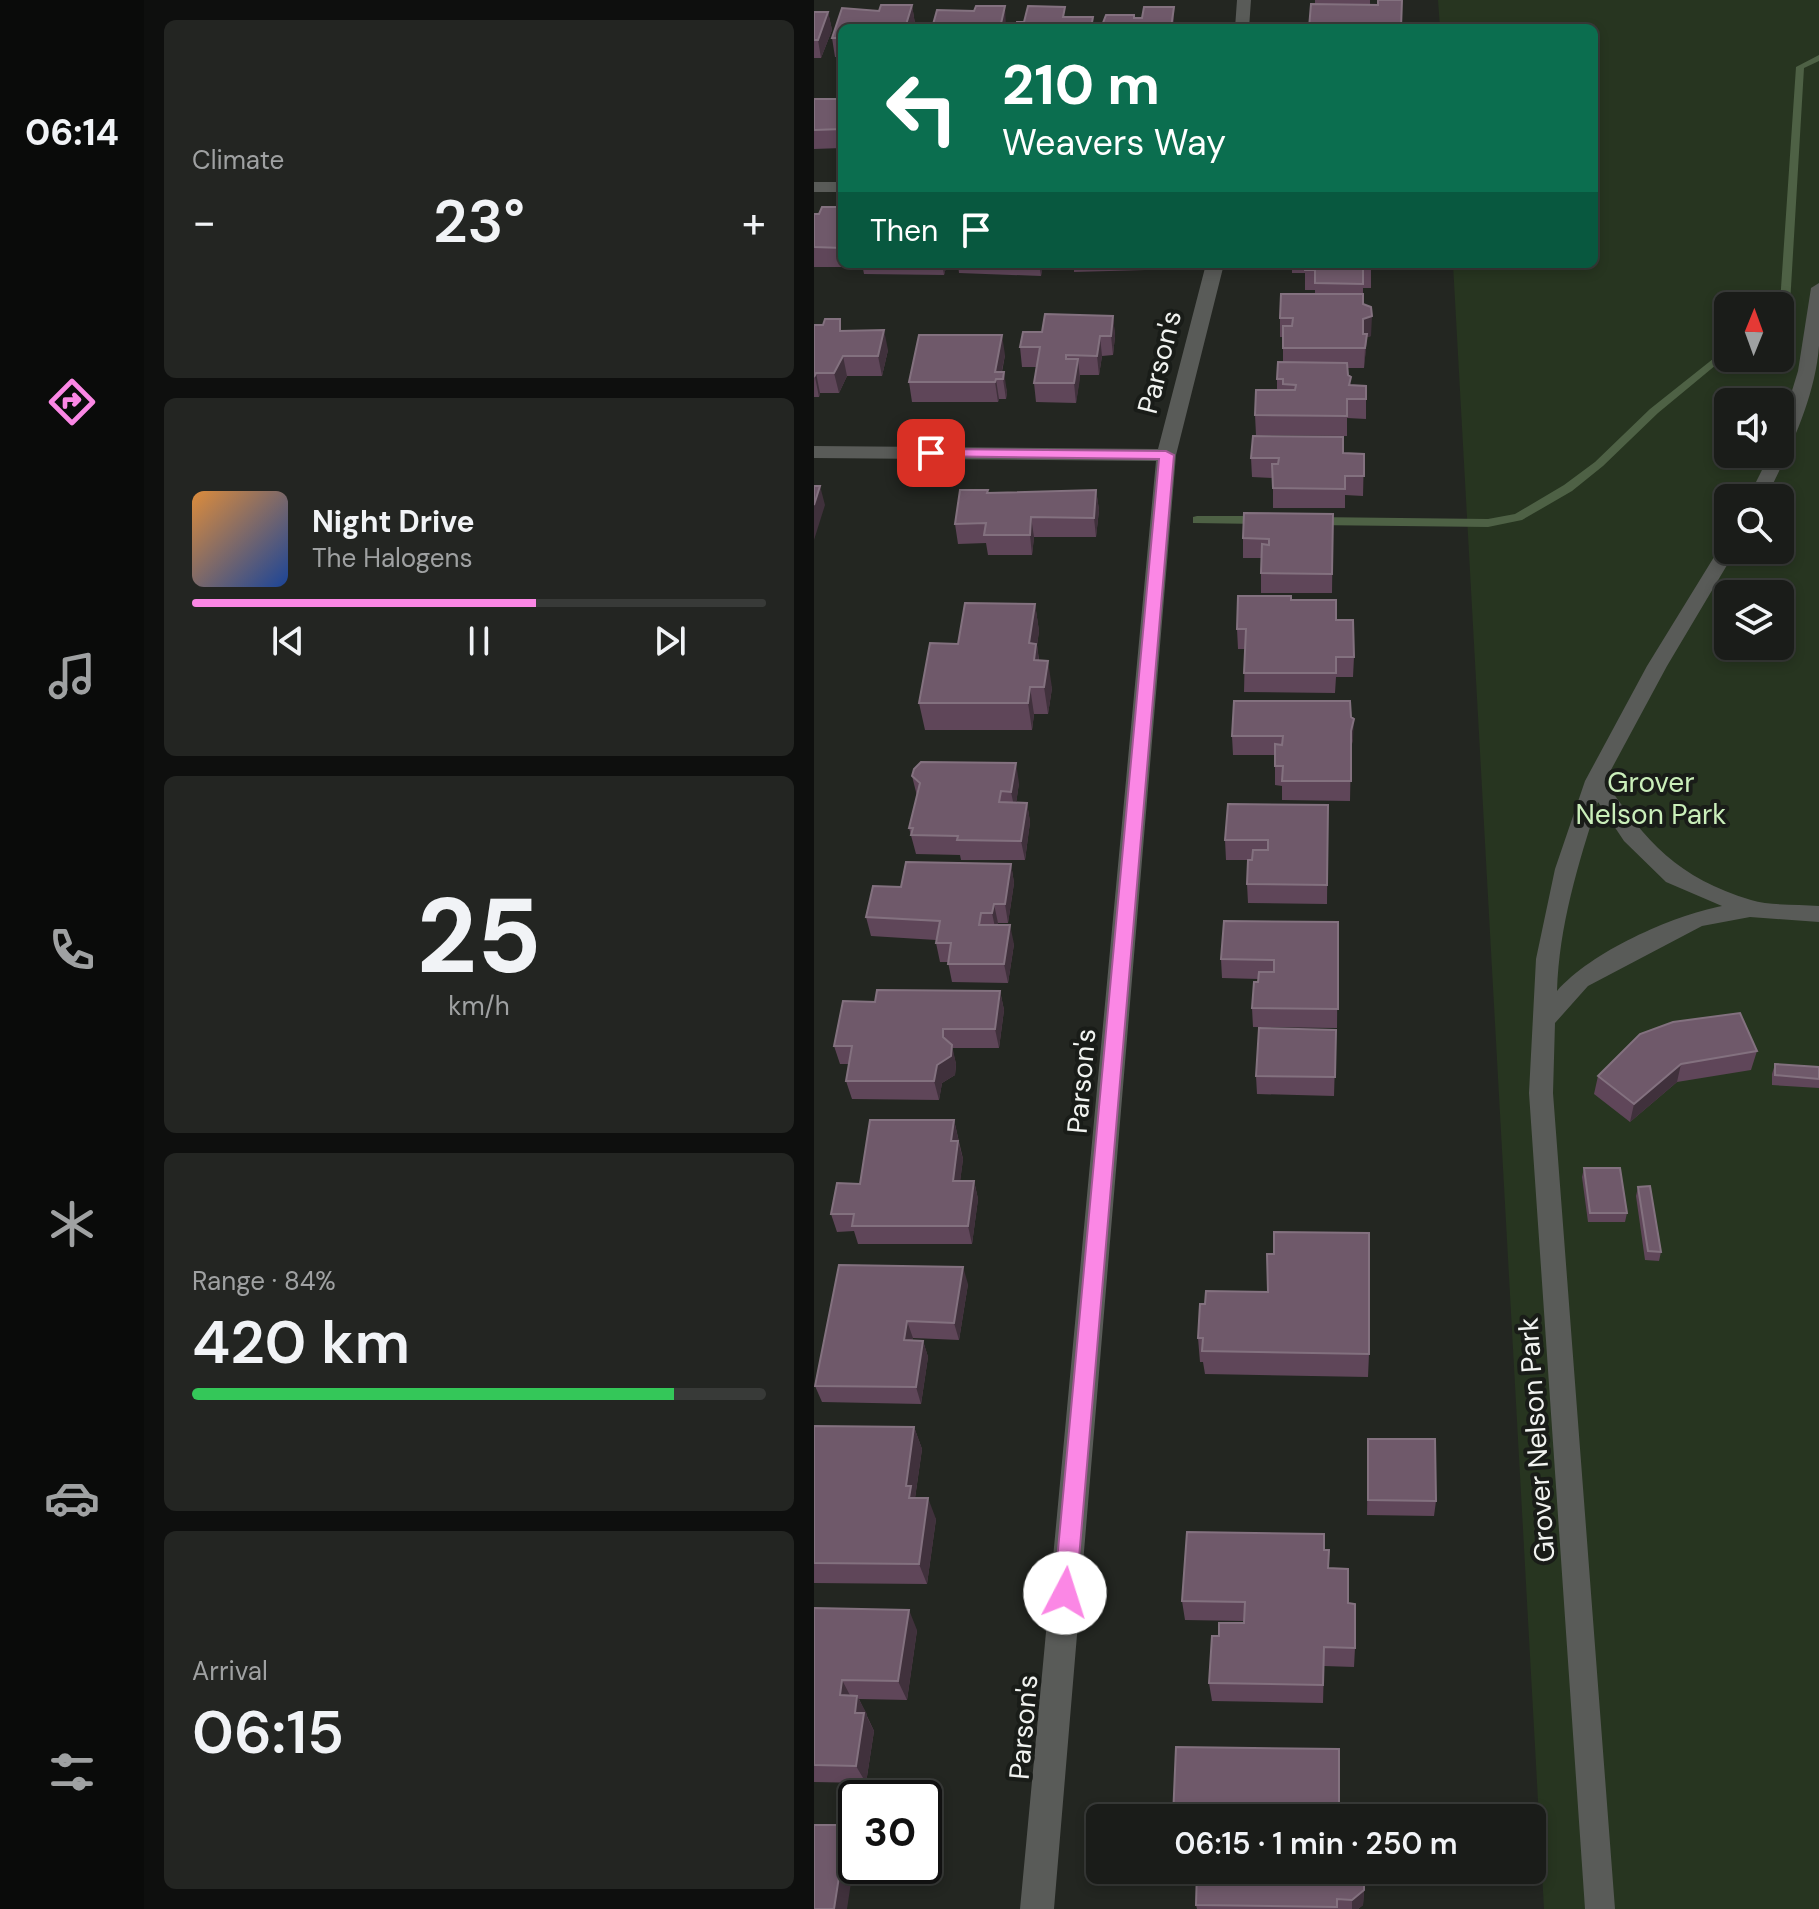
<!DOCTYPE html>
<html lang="en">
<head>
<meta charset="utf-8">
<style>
	body { margin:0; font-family:"DM Sans",sans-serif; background:#232522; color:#f1f3f6; height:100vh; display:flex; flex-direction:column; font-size:30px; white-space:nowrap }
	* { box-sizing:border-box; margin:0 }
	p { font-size:26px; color:#9fa1a2 }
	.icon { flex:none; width:44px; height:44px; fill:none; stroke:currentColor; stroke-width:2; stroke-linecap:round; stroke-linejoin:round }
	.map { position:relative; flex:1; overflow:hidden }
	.drawer { display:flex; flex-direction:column; gap:20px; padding:20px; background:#0e0f0e; width:670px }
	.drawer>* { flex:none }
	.banner { position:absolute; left:24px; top:24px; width:760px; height:244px; border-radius:12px; box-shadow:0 4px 12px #0003,0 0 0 2px #383a38; background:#0b6e4f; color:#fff; overflow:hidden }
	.needle { width:52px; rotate:1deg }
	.tools { position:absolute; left:900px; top:292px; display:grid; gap:16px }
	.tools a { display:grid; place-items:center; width:80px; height:80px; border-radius:12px; background:#1a1c19; box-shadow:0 4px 12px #0003,0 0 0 2px #383a38; font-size:40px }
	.speed { position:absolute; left:24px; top:1780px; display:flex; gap:16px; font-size:40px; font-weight:700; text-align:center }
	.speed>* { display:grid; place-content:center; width:104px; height:104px; border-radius:50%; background:#1a1c19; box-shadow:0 4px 12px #0003,0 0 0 2px #383a38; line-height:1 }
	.speed .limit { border:4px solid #111; border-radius:12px; background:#fff; color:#111 }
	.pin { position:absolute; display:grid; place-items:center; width:68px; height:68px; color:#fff; margin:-34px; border-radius:16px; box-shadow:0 4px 12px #0006 }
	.me { position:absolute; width:88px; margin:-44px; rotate:5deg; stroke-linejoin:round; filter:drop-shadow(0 0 6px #0008) }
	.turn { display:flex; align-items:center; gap:28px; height:168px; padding:0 32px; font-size:36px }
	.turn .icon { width:104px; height:104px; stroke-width:2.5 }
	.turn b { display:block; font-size:56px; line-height:68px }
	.then { display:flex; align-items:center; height:76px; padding:0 32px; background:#0003; gap:16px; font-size:30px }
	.big { font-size:60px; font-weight:600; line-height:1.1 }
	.drawer .widget { flex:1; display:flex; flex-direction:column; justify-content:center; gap:12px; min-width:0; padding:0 28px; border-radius:12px; background:#232522 }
	.drawer .dial { align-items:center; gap:0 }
	.dial b { font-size:104px; line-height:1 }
	.song { display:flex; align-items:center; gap:24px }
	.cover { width:96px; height:96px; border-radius:12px; background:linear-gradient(135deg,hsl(30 70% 55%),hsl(220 70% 35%)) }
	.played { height:8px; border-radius:4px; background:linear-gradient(90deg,#fb87e5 60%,#383a38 60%) }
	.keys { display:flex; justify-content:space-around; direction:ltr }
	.heat { display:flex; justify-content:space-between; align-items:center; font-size:44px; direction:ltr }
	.charge { height:12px; border-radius:6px; background:linear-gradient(90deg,#34c759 84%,#383a38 0) }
	.trip { position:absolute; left:272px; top:1804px; width:460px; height:80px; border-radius:12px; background:#1a1c19; box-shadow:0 4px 12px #0003,0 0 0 2px #383a38; font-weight:600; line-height:80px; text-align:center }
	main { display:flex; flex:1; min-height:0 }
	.dock { display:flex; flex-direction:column; width:144px; justify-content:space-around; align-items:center; background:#0a0b0a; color:#9fa1a2 }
	.dock .icon { width:56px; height:56px }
	.dock .active { color:#fb87e5 }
	.dock b { font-size:36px; color:#f1f3f6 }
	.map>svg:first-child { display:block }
	.green { fill:#273520; fill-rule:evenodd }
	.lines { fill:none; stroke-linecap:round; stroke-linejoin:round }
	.stream { fill:#4e6145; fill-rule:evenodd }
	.lane { fill:#595b58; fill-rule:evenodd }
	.street { fill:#595b58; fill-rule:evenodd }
	.wall { fill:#5f4659 }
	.shaded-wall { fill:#40313c }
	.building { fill:#6f596a; stroke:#83717f; stroke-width:2 }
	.route { fill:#fb87e5; stroke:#a35895; stroke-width:2 }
	.labels { text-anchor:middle; stroke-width:8; stroke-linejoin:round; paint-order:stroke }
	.street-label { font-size:28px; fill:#f1f3f0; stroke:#191c18 }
	.park-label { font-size:28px; fill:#caefba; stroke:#191c18 }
</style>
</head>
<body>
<main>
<nav class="dock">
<b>06:14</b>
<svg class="icon active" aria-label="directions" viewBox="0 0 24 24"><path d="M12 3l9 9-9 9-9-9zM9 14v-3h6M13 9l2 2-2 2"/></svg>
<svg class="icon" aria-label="music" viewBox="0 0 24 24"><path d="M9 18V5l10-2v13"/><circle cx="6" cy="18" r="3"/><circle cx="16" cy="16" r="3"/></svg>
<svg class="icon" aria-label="phone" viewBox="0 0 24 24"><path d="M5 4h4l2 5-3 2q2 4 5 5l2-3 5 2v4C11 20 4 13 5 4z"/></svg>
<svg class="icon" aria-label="climate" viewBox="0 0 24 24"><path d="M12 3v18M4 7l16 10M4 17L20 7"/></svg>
<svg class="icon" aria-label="car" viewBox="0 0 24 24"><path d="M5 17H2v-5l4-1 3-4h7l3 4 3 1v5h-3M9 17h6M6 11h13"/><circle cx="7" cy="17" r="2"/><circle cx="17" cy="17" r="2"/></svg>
<svg class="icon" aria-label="filters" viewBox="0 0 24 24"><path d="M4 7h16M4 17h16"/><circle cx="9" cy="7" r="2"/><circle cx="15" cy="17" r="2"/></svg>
</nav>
<section class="drawer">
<div class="widget"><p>Climate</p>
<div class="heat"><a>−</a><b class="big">23°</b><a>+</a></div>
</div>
<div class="widget">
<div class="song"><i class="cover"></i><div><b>Night Drive</b><p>The Halogens</p></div></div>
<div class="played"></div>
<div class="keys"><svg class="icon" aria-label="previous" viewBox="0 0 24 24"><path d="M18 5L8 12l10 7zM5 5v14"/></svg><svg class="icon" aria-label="pause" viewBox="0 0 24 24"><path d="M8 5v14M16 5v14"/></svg><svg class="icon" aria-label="next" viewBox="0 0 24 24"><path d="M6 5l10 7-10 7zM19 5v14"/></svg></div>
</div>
<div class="widget dial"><b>25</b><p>km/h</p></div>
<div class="widget"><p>Range · 84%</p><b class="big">420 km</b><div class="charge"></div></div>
<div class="widget"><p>Arrival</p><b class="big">06:15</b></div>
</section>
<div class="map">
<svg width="1005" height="1909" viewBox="0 0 1005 1909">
	<rect width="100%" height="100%" fill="#232621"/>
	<!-- green -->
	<path class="green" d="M624,0H1005V1909H730L639,264H780V28H626ZM914,306H966V358H914ZM914,402H966V454H914ZM914,498H966V550H914ZM914,594H966V646H914Z"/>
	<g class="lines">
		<!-- stream -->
		<path class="stream" d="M1005,55V61L990,68L976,304L966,311V306H962L966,303L982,67Z
			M914,347V355L844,413L789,466L758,491L708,520L674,527L499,525L493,521L499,517L674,519L701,514L750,485L781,462L836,409Z
			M383,516H446L452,520L446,524L379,523V517Z"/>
		<!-- lane -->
		<path class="lane" d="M1005,283C1005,304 1005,325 1005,346C1001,399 975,451 952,498H934L956,454H966V430L984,371L997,288Z
			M914,542V550H922L853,666L791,781C832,842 864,878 937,900C957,906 984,904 1005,906V922L936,917L888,926L774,986L741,1023L739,1093L801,1909H771L715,1093L722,959L741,869L771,781L833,666L908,544ZM784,802L810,841L852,882L908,906C857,916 777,952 743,991C745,926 764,864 784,802Z"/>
		<!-- street -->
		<path class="street" d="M423,0H437L435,28H421Z
			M0,182H28V192H0Z
			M392,264H410L362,455L240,1909H206L342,461L0,458V446L344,449Z"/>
	</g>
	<!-- wall -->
	<path class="wall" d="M501,0H556V5L587,28L501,4Z
		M67,5H98L101,24L100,28H28V57H21L18,38L28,8L65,11Z
		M0,12H14L18,30L7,58H0Z
		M0,99H28V148L0,149Z
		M28,207V264H35V267H0V214H5Z
		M48,264H133L130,275L50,274Z
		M144,264H229L227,276L145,273Z
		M241,264H332L331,270L260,272V266H241Z
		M478,264H557V288H549V304L557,336L553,337L550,368H534V375L537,386H552V419L533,418V436L442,435L441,415L463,390V379L469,362V337H466V318L501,294V290H491V273H478Z
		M299,316L301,336L299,355L288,356L285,375H266L262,403L222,402L220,383L222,367H208L206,347L228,332Z
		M0,325L28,331L74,350L68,376H33L25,393H6L5,397H0Z
		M191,355L188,372L193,392L192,399H185L184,402H98L95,382Z
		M529,453L550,454L549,496L531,495V508H459V478L438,477L437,458Z
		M174,490V493L282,490L285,510L282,537H220L218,555H174L172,543L144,544L141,524Z
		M519,514L518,593H447V558H429V538Z
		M477,600L522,620L540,657L539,677H522L521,693L430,692L431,649H424L423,629Z
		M221,604L225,631L223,645L225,660L238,688L234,714H220L218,730H111L105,703L144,644Z
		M537,717L539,739L537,749L536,801L468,800V786L461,785V755H419L418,736Z
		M98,776L205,783L202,803H213L216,822L211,860H147L146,855L102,854L95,828L103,796Z
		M514,805L513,904L434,903L433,884L438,860H412L411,840Z
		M197,864L200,883L194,923H184L183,925L200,944L194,983L138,982L134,962H126L122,943V940L57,936L52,917L87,887Z
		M524,922L523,1028L439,1027L438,1008L444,979L408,978L407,959Z
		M186,991L190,1010L185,1048H138L142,1064L141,1075L128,1083L125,1100L38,1099L32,1081L35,1064H26L20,1046L61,1002Z
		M522,1030L520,1096L443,1094L442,1076Z
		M943,1051L937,1070L863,1082L816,1122L780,1094L784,1076Z
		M961,1064L1005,1067V1088L958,1085V1074Z
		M140,1120L149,1159L146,1181H160L164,1199L158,1244H44L40,1231L23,1232L17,1214L46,1184Z
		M770,1168L813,1213L811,1222H774L768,1177Z
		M824,1187L847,1252L845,1261L831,1260L822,1196Z
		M460,1254L555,1354L554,1377L391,1374L389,1362H386L384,1338L391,1304L454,1292Z
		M25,1265L154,1284L145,1340L99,1338L98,1340L109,1341L114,1357L107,1404L8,1402L1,1386Z
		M0,1426L100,1427L108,1449L101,1498L122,1519L113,1584L0,1583Z
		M554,1439L622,1501L620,1516L553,1515Z
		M510,1550L514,1568L534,1603L541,1648L540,1667L510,1666L509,1703L398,1701L395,1683L405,1636L430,1623V1621L371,1620L368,1601Z
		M0,1608L103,1630L93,1700L45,1699L60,1731L52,1783L0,1782Z
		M550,1890L549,1905L544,1909H383L382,1905Z"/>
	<!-- shaded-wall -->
	<path class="shaded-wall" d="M98,5L101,24L100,28H91Z
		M191,6L192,28H186Z
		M360,7V28H357Z
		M14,12L18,30L7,58L4,40Z
		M128,264H133L130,275Z
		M225,264H229L227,276Z
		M299,316L301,336L299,355L297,336Z
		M558,316L557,336L553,337L550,368L551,348L549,338V319Z
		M70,330L74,350L68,376L64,356Z
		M188,335L191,355L186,379L181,372Z
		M286,336L288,356L285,375L283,356Z
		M29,356L33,376L25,393L20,373Z
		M264,359L266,379L262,403L260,383Z
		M190,372L193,392L192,399L189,379Z
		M2,373L6,393L5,397L1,377Z
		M182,379L185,399L184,402L181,382Z
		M6,486L11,505L0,540V505Z
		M282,490L285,510L282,537L280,518Z
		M217,517L220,537L218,555L216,535Z
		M221,604L225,631L223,645L226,671L224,688L220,660L215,643Z
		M234,661L238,688L234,714L230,687Z
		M216,687L220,714L218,730L214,703Z
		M540,719L539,739L536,751L537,731Z
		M202,763L205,783L201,811L197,792Z
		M213,803L216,822L211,860L207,841Z
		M197,864L200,883L194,923L191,904Z
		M180,904L184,923L182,932L178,913Z
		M196,925L200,944L194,983L190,964Z
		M186,991L190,1010L185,1048L181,1029Z
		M138,1045L142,1064L141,1075L128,1083L125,1100L120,1081L123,1065Z
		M867,1064L863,1082L816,1122L820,1104Z
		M140,1120L144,1138L142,1159L137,1141Z
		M144,1141L149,1159L144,1198L139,1181Z
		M160,1181L164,1199L158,1244L154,1226Z
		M149,1267L154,1284L145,1340L140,1323Z
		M93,1321L99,1338L96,1357L90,1340Z
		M109,1341L114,1357L107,1404L102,1387Z
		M100,1427L108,1449L101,1498L103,1519L92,1486Z
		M114,1498L122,1519L113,1584L105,1564Z
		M95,1610L103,1630L93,1700L84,1681Z
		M28,1680L38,1699L26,1695Z
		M43,1696L53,1714V1717L60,1731L52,1783L42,1766L41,1713Z
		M33,1825L42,1839V1849L33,1909H20Z
		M550,1890L549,1905L544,1909H538V1900Z"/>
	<!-- building -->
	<path class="building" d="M564,0H588L587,28H495L497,4L564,5Z
		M67,5H98L91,28H28V38H18L28,8L65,11Z
		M162,6H191L186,28H118L123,10L160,11Z
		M214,6L251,7L249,17H279L277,28H202L203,22H210Z
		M330,7H360L357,28H287L292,15H320V18H328Z
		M0,12H14L4,40H0Z
		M0,99H28V129L0,130Z
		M8,207H28V248L0,247V214H5Z
		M491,264H557V269H549V284L501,283V270H491Z
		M467,294H549V304L557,307L558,316L549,319V334H553L551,348H469V326H478L479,318H466Z
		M231,314L299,316L297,336H286L283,356L252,355V359H264L260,383H220L226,347H206L209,332H228Z
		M11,319H26V331L70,330L64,356H29L20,373H2L0,377V325H9Z
		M105,335H188L181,372H190L189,379H182L181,382H95Z
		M464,362L533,363L534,375L537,377L535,385L552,386V399H533V416L441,415L442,390H481L482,385L469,384V379H463Z
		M439,436L529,437V453L550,454V476H531V489L459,488L458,464H464L465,458H437Z
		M0,486H6L0,505Z
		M146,490H174L173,493L282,490L280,518L217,517L216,535H170L172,523L141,524Z
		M430,513L519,514L518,574L447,573L448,544L455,545V539L429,538Z
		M424,596H477V600H522V620H539L540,657H522V673H430L432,629H423Z
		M151,603L221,604L215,643L222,644L220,660L234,661L230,687H216L214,703H105L116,643L144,644Z
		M420,701H536L537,717L540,719L537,731V781H468L469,766H461V744L468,745L469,736H418Z
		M107,762L202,763L197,792L187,791L185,802L213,803L207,841L143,840L144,836L97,835L99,828H95L106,783L98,776L100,769Z
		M414,804L514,805L513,885L433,884L434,860H438L439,850H454V840H411Z
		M92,862L197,864L191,904H180L178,913H167L165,925H196L190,964H134L137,943H122L126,921L52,917L59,886L87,887Z
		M410,921L524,922V1009L438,1008L440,982H444L445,972H460V960L407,959Z
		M63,990L186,991L181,1029H129V1037L138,1045L137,1056L123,1065L120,1081H32L38,1046H20L29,1001L61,1002Z
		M926,1013L943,1051L867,1064L820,1104L784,1076L826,1034L859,1022Z
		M445,1028L522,1030L521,1077L442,1076Z
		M961,1064L1005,1067V1079L961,1075Z
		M56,1120H140L137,1141H144L139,1181H160L154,1226H38L40,1214H17L23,1183L46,1184Z
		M770,1168H806L813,1213H776Z
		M836,1186L847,1252L834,1251L824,1187Z
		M460,1232L555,1233V1354L388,1351L389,1338H384L386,1304H391L392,1291L454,1292L453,1254H460Z
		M25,1265L149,1267L140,1323L93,1321L90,1340L109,1341L102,1387L1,1386Z
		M0,1426L100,1427L92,1486H97L95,1498H114L105,1564L0,1563Z
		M554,1439H621L622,1501L554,1500Z
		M373,1532L510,1534V1550H515L514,1568L534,1569V1603L541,1604V1648L510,1647L509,1685L395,1683L398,1636H405V1623H430L431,1602L368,1601Z
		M0,1608L95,1610L84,1681L28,1680L26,1695L43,1696L41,1713H50L42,1766L0,1765Z
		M362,1747L525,1749V1818L359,1817Z
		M0,1825H33L20,1909H0Z
		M383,1870H550V1890L538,1900L523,1899V1907L382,1905Z"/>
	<!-- route -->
	<path class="route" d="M117,449L352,451L360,455L262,1593L259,1601L251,1605L243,1601L240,1593L345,459L112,456L110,453Z"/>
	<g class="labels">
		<!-- street labels -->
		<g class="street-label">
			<text transform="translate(345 362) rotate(-76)" y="10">Parson's</text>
			<text transform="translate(267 1081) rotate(-85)" y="10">Parson's</text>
			<text transform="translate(722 1440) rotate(-94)" y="10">Grover Nelson Park</text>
			<text transform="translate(209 1727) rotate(-85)" y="10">Parson's</text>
		</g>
		<!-- park labels -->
		<g class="park-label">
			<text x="837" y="792">Grover<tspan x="837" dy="32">Nelson Park</tspan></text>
		</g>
	</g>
</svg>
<div class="tools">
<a><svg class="needle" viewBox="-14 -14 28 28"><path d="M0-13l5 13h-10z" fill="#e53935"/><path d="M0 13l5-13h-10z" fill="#9fa1a2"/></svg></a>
<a><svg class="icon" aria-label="sound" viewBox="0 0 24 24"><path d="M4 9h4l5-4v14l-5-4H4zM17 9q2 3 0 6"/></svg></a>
<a><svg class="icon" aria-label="search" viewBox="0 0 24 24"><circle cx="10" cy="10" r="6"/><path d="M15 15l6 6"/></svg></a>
<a><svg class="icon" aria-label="layers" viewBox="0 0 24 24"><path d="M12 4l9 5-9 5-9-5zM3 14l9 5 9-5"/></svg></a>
</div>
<div class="speed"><div class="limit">30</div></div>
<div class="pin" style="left:117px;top:453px;background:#d93025"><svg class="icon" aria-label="arrive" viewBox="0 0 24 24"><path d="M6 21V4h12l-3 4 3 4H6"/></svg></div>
<svg class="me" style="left:251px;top:1593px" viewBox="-20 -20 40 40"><circle r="19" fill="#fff"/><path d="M0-13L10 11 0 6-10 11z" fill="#fb87e5"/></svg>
<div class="trip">06:15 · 1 min · 250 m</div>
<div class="banner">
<div class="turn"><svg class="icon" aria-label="left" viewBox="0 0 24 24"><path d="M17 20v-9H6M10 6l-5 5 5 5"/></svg><div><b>210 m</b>Weavers Way</div></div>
<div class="then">Then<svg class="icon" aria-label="arrive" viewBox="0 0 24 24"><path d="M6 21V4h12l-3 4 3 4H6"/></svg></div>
</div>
</div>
</main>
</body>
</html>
